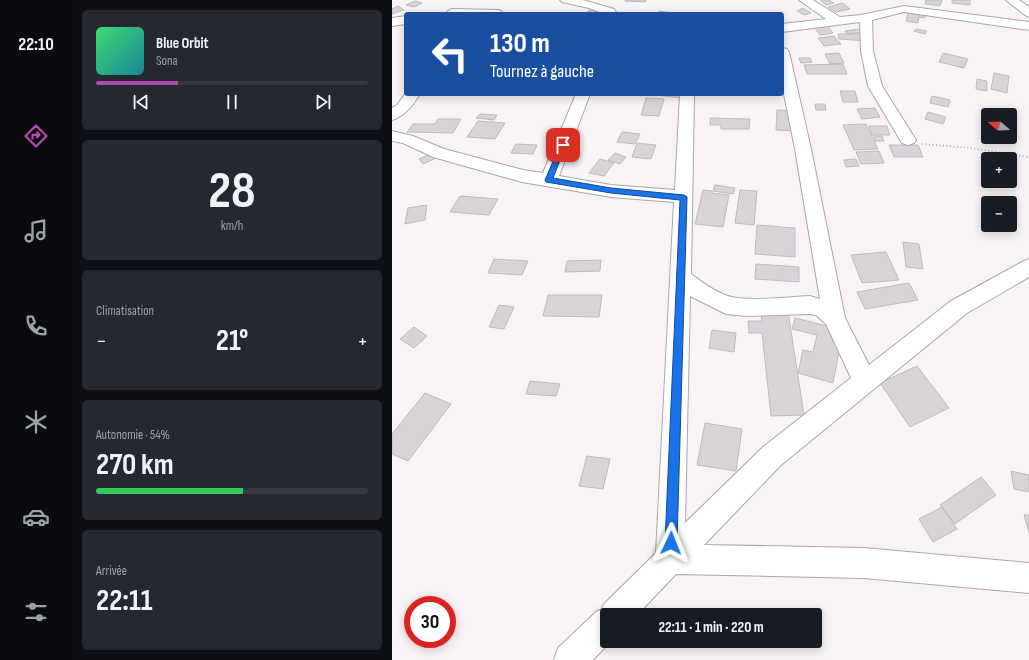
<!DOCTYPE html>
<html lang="fr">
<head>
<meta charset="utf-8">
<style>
	body { margin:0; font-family:"Sofia Sans Condensed",sans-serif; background:#242831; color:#f1f3f6; height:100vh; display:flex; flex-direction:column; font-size:15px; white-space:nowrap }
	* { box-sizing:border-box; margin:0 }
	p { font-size:13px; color:#9ea1a6 }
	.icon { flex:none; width:22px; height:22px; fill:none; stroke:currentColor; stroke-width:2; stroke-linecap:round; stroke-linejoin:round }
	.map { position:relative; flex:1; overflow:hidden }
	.panel { display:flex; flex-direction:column; gap:10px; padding:10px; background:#0d0f14; width:320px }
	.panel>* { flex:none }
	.top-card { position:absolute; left:12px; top:12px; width:380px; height:84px; border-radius:4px; box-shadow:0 2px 10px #0003; background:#1a4fa0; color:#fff; overflow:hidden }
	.needle { width:26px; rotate:289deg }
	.buttons { position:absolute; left:589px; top:108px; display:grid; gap:8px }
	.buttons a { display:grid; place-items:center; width:36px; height:36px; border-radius:4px; background:#171b24; box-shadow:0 2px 10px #0003; font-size:20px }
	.speed { position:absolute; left:12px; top:596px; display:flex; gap:8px; font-size:20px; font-weight:700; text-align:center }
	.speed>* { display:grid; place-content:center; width:52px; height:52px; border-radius:50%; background:#171b24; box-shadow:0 2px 10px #0003; line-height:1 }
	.speed .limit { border:6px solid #d22; background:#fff; color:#111 }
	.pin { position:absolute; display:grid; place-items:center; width:34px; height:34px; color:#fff; margin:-17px; border-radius:8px; box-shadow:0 2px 6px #0006 }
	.me { position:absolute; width:44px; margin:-22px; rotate:2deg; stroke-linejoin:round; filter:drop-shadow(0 0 3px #0008) }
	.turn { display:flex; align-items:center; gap:14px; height:84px; padding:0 20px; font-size:18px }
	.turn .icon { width:52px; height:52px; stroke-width:2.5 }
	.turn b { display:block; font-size:28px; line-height:34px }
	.big { font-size:30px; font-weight:700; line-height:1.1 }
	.panel .card { flex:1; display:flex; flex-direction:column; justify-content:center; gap:6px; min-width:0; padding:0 14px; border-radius:6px; background:#242831 }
	.panel .dial { align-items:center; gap:0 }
	.dial b { font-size:52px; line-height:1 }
	.song { display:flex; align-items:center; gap:12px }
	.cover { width:48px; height:48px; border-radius:6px; background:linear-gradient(135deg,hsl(140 70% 55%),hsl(190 70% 35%)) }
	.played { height:4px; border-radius:2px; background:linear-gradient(90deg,#b249ac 30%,#363941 30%) }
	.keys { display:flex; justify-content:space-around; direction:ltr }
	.heat { display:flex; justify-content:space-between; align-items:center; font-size:22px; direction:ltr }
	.charge { height:6px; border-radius:3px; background:linear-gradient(90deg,#34c759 54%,#363941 0) }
	.trip { position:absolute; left:208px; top:608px; width:222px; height:40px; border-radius:4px; background:#171b24; box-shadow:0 2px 10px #0003; font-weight:700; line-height:40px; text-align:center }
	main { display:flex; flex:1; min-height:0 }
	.dock { display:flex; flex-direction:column; width:72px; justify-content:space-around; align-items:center; background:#090b0e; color:#9ea1a6 }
	.dock .icon { width:28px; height:28px }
	.dock .on { color:#b249ac }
	.dock b { font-size:18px; color:#f1f3f6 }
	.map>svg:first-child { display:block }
	.building { fill:#d9d3d8; stroke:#c0babf }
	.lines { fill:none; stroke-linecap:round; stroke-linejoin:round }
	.minor-casing { stroke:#aca6ab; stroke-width:2 }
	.path { stroke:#b5b0b5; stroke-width:2; stroke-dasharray:1 2.5; stroke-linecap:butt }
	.minor { fill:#fff; fill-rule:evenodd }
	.route { fill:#1a73e8; stroke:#114b97 }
</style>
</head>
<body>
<main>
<nav class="dock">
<b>22:10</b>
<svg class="icon on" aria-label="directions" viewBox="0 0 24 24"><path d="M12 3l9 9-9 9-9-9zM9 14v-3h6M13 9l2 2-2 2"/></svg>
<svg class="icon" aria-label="music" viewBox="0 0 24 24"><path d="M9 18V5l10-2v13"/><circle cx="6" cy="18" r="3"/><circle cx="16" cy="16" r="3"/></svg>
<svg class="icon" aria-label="phone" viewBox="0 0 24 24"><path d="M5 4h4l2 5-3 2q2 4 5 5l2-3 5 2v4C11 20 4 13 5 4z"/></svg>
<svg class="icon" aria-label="climate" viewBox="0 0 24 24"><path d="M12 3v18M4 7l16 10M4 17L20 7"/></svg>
<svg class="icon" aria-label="car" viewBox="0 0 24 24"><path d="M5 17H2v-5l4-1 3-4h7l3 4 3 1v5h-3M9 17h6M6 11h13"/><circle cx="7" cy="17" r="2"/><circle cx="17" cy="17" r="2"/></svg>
<svg class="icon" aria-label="filters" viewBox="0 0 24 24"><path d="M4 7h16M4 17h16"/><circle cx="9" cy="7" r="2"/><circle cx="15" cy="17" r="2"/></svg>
</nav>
<section class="panel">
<div class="card">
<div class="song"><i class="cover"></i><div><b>Blue Orbit</b><p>Sona</p></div></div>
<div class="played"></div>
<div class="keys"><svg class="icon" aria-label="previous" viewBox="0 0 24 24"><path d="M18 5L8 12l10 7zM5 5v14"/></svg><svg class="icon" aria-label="pause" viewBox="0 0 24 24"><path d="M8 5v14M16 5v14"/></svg><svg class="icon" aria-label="next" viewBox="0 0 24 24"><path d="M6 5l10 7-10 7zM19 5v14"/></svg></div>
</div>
<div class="card dial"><b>28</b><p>km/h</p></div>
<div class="card"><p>Climatisation</p>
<div class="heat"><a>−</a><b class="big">21°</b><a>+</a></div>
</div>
<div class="card"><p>Autonomie · 54%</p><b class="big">270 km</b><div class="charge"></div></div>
<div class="card"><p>Arrivée</p><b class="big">22:11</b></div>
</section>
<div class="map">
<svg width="637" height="660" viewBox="0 0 637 660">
	<rect width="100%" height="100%" fill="#f9f3f8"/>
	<!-- building -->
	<path class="building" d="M233,0H254L253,2L233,1Z
		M428,0H437L442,3L434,5Z
		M534,0H550L548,6L533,4Z
		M560,0H578V5L560,3Z
		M23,1L30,3L22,7L14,5Z
		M450,3L458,9L444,12L436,7Z
		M6,6L12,10L0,14V9Z
		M411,8L419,13L412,15L405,11Z
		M517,9L534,12L533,18L527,17L526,23L514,21Z
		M197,10L221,12L220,14H194Z
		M267,11L289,14H264Z
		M434,24L441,33L428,35L421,25Z
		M467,29L469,32L455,34L453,31Z
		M524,29L535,31L533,34L522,31Z
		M446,34H474L476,41L447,39Z
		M442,36L449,44L432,46L426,38Z
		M447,53L452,63L438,64L433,54Z
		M551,53L576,59L572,68L547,62Z
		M407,58H418L420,62L409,63Z
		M451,64L455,74H415L412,65Z
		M602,73L617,76L615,93L599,89Z
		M585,79L595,81V91L584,89Z
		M448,91H463L466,102H451Z
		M253,94H292L290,98Z
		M540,96L558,100L556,107L538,103Z
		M254,98L272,99L267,116L249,115Z
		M423,104H433L434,110H424Z
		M483,108L488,117L470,119L465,109Z
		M385,110L403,111V131L384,130Z
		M536,112L554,117L551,124L533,119Z
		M88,114L105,115L102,120L84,118Z
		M318,118L358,119L357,129H329V125H318Z
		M46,119H69L61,133L15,132L21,124H43Z
		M86,121L113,123L103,139L75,137Z
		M474,124L486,149L462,150L451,125Z
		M477,126H495L498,135H480Z
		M230,132L248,134L243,144L225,142Z
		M482,136H490L492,141H483Z
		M245,143L264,145L259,159L240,157Z
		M124,144L145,145L141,154L119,153Z
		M497,145H526L531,157H502Z
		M487,151L492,163L469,164L464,152Z
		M40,153L44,158L31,164L27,159Z
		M223,153L234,157L228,164L216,160Z
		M208,159L222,163L212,176L197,173Z
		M464,159L467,166L454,167L452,160Z
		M323,185L343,188L341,194L321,191Z
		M311,190L320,191V193L337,195L331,227L303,224Z
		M348,190L365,191L362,225L343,223Z
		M68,196L106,199L97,215L58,212Z
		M35,205L33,220L13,224L16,208Z
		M365,225L403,228V257L363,254Z
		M511,242L527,244L531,269L514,267Z
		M494,252L507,280L470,283L459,255Z
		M102,259L136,261L130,275L96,273Z
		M209,260L208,271L173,272L175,261Z
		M364,264L407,267V282L363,279Z
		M517,283L526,300L473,309L465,292Z
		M156,295H210L207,317L151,316Z
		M107,305L122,307L112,329L97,327Z
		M395,305L412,415L379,416L370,333H357L356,321H370L368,306Z
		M403,318L451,330L441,383L406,373L411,350L421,352L425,335L400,329Z
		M22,327L35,336L22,348L8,339Z
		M320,330L344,333L342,352L317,348Z
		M525,366L557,408L518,427L488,383Z
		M138,381L168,384L164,396L134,394Z
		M33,393L59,404L16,461L0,454V434Z
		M313,423L350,429L344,471L305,465Z
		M195,456L218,459L211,489L187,486Z
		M619,471L637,475V492L622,489Z
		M589,477L604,495L563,524L548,505Z
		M550,507L565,529L541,542L527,519Z
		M632,515H637V533Z"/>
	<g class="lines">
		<defs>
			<path id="minor" d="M168,0H191L222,9L225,14H213L197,8L170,2Z
				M407,0H421L448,17L469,15L512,6L637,22V30L512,12L480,20L481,51L490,86L524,140L522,143L516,145L510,143L476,86L469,51L468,22L390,32V24L434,19Z
				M614,0H627L637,7V17L633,15Z
				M60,9L105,10L109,11L111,14H54L56,11Z
				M14,16V24L0,26V18Z
				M390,48L395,49L397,52L419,149L453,318L477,365L559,301L630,262L637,259V277L575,313L389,465L312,545L472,548L637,563V593L472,578L284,574L245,615H215V641H219L201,660H162L166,648L204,612L210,609L212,604L264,553L282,202L219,197L130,182L41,157L11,143L0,141V131L21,136L52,149L131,170L151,173L184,94H198L167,176L219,185L283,190L288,94H302L299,274C310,282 323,292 336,296C353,302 398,297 418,296L428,299L403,149L390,84ZM298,296L334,314L355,316L418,314L424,315L434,324L459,378L371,447L293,523Z
				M14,93L28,94C21,105 13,116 0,120V108L5,105Z"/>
		</defs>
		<!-- minor casing -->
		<use href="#minor" class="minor-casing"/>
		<!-- path -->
		<path class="path" d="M530,144L579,148L637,157"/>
		<!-- minor -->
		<use href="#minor" class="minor"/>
	</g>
	<!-- route -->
	<path class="route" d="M169,143L174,145L161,178L219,188L292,195L295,197L285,543L283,547L279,549L275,547L273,543L288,200L219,193L154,182L153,180Z"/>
</svg>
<div class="buttons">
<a><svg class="needle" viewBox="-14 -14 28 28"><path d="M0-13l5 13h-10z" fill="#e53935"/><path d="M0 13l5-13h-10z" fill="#9ea1a6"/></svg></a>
<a>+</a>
<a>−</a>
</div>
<div class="speed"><div class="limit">30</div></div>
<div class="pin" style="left:171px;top:145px;background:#d93025"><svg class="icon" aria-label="arrive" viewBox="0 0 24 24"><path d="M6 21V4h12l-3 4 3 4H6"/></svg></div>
<svg class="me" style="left:279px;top:543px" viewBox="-20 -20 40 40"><path d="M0-17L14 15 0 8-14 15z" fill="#1a73e8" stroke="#fff" stroke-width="4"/></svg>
<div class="trip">22:11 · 1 min · 220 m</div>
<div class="top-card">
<div class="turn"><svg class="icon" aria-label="left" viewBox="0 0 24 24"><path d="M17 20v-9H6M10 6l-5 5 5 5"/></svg><div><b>130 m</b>Tournez à gauche</div></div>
</div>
</div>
</main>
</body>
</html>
